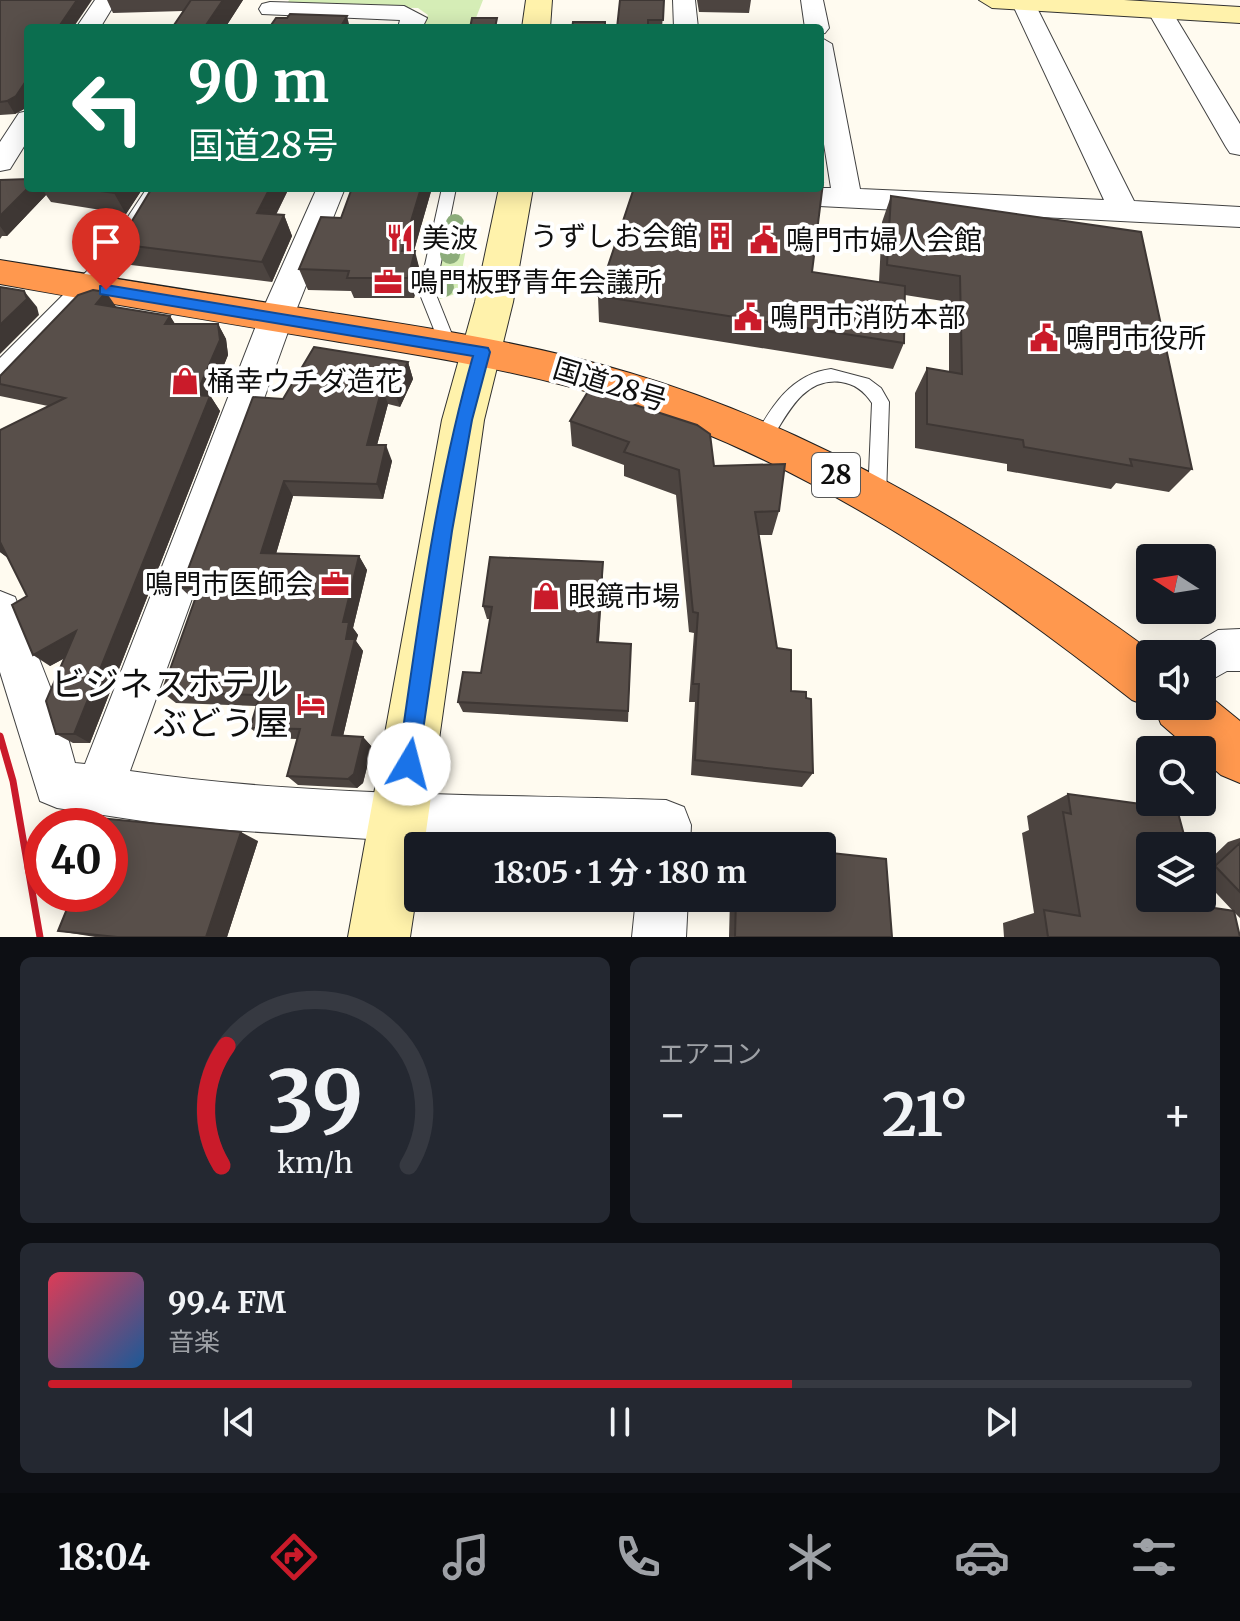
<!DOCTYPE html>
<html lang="ja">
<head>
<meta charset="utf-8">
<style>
	body { margin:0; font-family:Merriweather,"Noto Sans JP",serif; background:#242831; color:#f1f3f6; height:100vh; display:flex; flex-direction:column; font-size:30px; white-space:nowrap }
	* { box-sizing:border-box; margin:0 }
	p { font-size:26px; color:#9ea1a6 }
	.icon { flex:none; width:44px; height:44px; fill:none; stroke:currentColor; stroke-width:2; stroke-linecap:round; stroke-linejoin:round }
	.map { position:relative; height:937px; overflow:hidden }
	.details { display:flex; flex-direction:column; gap:20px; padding:20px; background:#0d0f14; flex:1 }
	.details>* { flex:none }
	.top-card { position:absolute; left:24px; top:24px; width:800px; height:168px; border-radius:8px; box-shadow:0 4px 20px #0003; background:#0b6e4f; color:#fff; overflow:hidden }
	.needle { width:52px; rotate:282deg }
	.controls { position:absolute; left:1136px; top:544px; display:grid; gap:16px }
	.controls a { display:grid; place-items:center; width:80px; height:80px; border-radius:8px; background:#171b24; box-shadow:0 4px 20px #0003; font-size:40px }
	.speed { position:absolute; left:24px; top:808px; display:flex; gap:16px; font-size:40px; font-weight:700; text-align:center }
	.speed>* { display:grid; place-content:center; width:104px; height:104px; border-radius:50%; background:#171b24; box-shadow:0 4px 20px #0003; line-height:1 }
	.speed .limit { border:12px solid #d22; background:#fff; color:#111 }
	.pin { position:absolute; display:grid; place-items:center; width:68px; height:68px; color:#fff; margin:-82px -34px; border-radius:50% 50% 50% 0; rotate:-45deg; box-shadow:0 0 8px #0007 }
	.pin .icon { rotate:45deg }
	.me { position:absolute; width:88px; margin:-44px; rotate:8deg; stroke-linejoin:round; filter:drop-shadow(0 0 6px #0008) }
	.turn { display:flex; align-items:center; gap:28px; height:168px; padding:0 32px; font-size:36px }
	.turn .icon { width:104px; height:104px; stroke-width:2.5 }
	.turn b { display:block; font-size:56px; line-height:68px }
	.big { font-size:60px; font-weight:700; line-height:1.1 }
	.details .widget { flex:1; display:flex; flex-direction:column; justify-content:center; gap:12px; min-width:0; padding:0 28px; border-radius:12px; background:#242831 }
	.details .dial { align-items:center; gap:0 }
	.dial svg { height:208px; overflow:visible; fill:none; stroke:#363941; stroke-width:7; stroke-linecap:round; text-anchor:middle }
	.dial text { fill:#f1f3f6; stroke:none }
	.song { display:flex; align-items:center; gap:24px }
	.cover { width:96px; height:96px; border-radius:12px; background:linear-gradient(135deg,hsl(350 70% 55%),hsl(210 70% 35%)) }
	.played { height:8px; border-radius:4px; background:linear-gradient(90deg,#ca1b2a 65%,#363941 65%) }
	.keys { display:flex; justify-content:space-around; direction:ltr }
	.heat { display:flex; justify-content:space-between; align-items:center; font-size:44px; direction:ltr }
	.details .tiles { flex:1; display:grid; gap:20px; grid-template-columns:1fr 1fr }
	.widget:last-child { grid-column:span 2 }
	.trip { position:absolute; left:404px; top:832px; width:432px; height:80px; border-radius:8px; background:#171b24; box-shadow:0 4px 20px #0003; font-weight:700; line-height:80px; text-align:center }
	.dock { display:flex; height:128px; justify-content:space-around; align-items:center; background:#090b0e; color:#9ea1a6 }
	.dock .icon { width:56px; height:56px }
	.dock .on { color:#ca1b2a }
	.dock b { font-size:36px; color:#f1f3f6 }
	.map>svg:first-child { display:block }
	.green { fill:#d5edb6 }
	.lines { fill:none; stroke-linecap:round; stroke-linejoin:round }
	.lane-casing { stroke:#424242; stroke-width:2 }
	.street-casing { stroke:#424242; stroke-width:2 }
	.secondary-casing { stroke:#313131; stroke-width:2 }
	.highway-casing { stroke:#202020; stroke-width:2 }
	.lane { fill:#fff; fill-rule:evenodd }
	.street { fill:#fff; fill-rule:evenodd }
	.secondary { fill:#fff2ab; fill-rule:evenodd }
	.highway { fill:#ff984e; fill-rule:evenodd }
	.rail { stroke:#ca1b2a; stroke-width:7 }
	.tree { fill:#8cac7a }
	.wall { fill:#4c4440 }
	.shaded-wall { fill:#3e3734 }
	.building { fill:#584f4a; stroke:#3e3734; stroke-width:2 }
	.route { fill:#1a73e8; stroke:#114b97; stroke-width:2 }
	.labels { text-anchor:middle; stroke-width:8; stroke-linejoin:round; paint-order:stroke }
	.shield { fill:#fff; stroke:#575757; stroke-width:2 }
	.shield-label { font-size:26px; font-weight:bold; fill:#0f0f0f }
	.poi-label { font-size:28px; fill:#0f0f0f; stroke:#fff; text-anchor:start }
	.street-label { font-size:28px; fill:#0f0f0f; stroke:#fff }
	.near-poi-label { font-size:34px; fill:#0f0f0f; stroke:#fff; text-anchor:end }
</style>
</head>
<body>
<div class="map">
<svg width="1240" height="937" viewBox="0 0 1240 937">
	<rect width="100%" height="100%" fill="#fffbf0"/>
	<!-- green -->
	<path class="green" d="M289,0H483L472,28H420L428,15L418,8L286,6Z
		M447,242L467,243L458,293L440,299L432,289L441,251Z"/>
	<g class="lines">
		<defs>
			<path id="lane" d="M442,188H456L435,292L457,347L449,353L441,347L419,292Z
				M831,369L869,379L881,388L889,402L886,497L884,502L877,505L870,502L868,497L872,403C864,391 855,384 841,382C802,377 786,417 768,445H756L753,440C771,407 791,374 831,369Z"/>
			<path id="street" d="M95,0H117L100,28H76Z
				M673,0H695L698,28H674Z
				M801,0H823L829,28L825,33L820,34V28H805Z
				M1033,0L1134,201L1240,207V227L819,206L719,197L709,194L705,188H831L820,119V37L832,44L860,189L1104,200L1011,1Z
				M270,2L404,6L427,18L422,28H398L400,20L262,14L259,9L262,4Z
				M1159,3L1171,10L1240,124V155L1230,153L1226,147L1147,10Z
				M28,111V140L10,169L0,171V142L19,113Z
				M147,188H175L124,270L12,389L0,393V358L102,256Z
				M317,188H345L293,318L130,771C304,797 490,794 666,800L684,807L691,825L690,846L400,841L182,827L57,808L40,801L0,672V591L15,597L63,720L75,763L85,764L259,318Z
				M1240,629V671H1227L1202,685V654H1184L1186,649L1218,630Z
				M636,898H688L686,937H632Z"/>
			<path id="secondary" d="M526,0H552L550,28H522Z
				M979,0H1124L1240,7V23L992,8Z
				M499,188H533L513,302L484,420L424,846H418V884L410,937H348L442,420L475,302Z"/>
			<path id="highway" d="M0,260C108,278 217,295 326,312C429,328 530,343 630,373C822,430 994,537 1155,654H1150V706H1153L1150,707L1132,700C976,577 808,462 618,401C525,371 430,357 334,341C223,323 111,304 0,284Z
				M1202,690L1240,721V783L1221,775L1202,759V750H1191L1161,724L1154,706H1202Z"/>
		</defs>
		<!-- lane casing -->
		<use href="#lane" class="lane-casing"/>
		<!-- street casing -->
		<use href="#street" class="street-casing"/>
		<!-- secondary casing -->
		<use href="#secondary" class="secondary-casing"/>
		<!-- highway casing -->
		<use href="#highway" class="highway-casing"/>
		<!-- lane -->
		<use href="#lane" class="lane"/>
		<!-- street -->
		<use href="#street" class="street"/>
		<!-- secondary -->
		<use href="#secondary" class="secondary"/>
		<!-- highway -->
		<use href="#highway" class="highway"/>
		<!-- rail -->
		<path class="rail" d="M0,736L13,781L40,937"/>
	</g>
	<!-- trees -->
	<g class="tree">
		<circle cx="455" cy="223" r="9"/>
		<circle cx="450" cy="254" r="10"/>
		<circle cx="444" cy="287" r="10"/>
	</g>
	<!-- wall -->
	<path class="wall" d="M0,0L28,28V102L24,109L15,114L0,115Z
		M107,0H243L225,28H172L183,11L113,13Z
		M664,0L662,28H617Z
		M697,0H751L749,13L699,12Z
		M0,180L28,188H143L126,214L51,202L46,195L7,236H2L0,239Z
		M152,188H289L276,215H284L292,236L272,282L131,265L118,244Z
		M352,188H432L414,251L420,271L414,298H354L351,291L308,290L299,269L341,218Z
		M891,196L1192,469L1169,492L1116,483L1111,489L1007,471V464L915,448V393L927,368L949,372V302L905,295L904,343L893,369L599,322L598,296L812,272L879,282L882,222Z
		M117,308L170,316L175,324H218L226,339L228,355L211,397L220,411L90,743H73L56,734L65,658L50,666L27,596L8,558L0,552L48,406L0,396V376Z
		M408,362L413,379L400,407L388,404L377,445L392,461L383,499L293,496L276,554L359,556L367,570L353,628L358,635L356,641L363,651L343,736L363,737L372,747L363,783L357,788L298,785L287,776L297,739L263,738L250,728L257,706L176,703L162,692L195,601L181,588L283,399Z
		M570,421L714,466L779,511L772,535H758L777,648L791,691L813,773L802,787L691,775L695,702H689L694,633L689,632L676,495L624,476V465L572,446Z
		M603,575L599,642L631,644L628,722L463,712L458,702L481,673L490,619H487L483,606Z
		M1068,794L1201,906L1233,911L1202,878V867L1228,842L1240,838V918L1234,912L1240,937H1004L1003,923L1034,913L1022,833L1029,830L1027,816Z
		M738,835L821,846H732Z
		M258,841L227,937H95L58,931Z
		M730,898H822L892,937H729Z"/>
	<!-- shaded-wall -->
	<path class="shaded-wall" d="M77,0H92L73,28H58Z
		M223,0H243L225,28H204Z
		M347,16L350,28H340Z
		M28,78V102L24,109L15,114L7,101Z
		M28,188H42L46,195L7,236L0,226V216Z
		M118,188H143L126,214L114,193Z
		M270,188H289L266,234L257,213Z
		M421,188H432L408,271L402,251Z
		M284,215L292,236L272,282L262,262Z
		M415,251L420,271L414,298L408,278Z
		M24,291L37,307L39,315L0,354V325Z
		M106,292L117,308L96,304Z
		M170,316L180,332L165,324Z
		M218,324L226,339L228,355L211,397L220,411L90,743L74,734L196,395Z
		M408,362L413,379L400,407L394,390Z
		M382,388L388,404L373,460L367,445Z
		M386,445L392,461L383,499L377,484Z
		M284,481L293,496L272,567L261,553Z
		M0,541L8,558L0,552Z
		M359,556L367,570L353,628L358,635L356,641L363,651L341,745L332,735L346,639L343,622Z
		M603,562V575L598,654L597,642Z
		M76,631L92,643L50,666L33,655Z
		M363,737L372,747L363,783L357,788L348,779Z
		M241,832L258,841L227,937H206Z"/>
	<!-- building -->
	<path class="building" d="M0,0H77L58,28H28V78L16,96L7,101L0,102Z
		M191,0H223L204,28H172Z
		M620,0H664L663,20H648V28H617Z
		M290,14L347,16L340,28H269L276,18H287Z
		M472,18H497L495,28H470Z
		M573,22H605V28H572Z
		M28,179V188L0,216V180Z
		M820,183H823L812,272L905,286L904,343L598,296L634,188H820Z
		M80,188H118L114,193Z
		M152,188H270L257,213L284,215L262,262L118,244Z
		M352,188H421L402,251H415L408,278H347L349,271L299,269L321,217L341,218Z
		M891,196L1141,232L1192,469L1130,459L1132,466L1024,447L1023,440L927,424V368L962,374L960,276L887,265Z
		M0,287L24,291L27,299L0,325Z
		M93,290L106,292L96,304L170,316L165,324H218L220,340L196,395L210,396L74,734H56L46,701L76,631L33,655L12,605L27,596L0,542V430L65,398L0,384V376L78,295Z
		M314,347L408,362L394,390L382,388L367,445H386L377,484L284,481L261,553L359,556L343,622H349L346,639H355L332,735L363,737L354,774L348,779L287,776L300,729L250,728L260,695L162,692L199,588H181L253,397L283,399Z
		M589,390L697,425L710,434L714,466L785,464L779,511L755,512L777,648L791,650V691L806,692V698L811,699L813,773L695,760L699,684H693L698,613L693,612L679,470L624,452L629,442L570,421Z
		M490,557L603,562L597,642L631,644L628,711L458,702L463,672L481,673L492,607L483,606Z
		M1068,794L1177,809L1187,846H1150V898H1199L1201,906L1234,911L1240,937H1048L1044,910L1080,916L1063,812L1071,814Z
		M79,816L241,832L206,937H117L58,931L73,894H110V826H74Z
		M738,835L821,845V846H738Z
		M1240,843V892L1215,866Z
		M822,852L886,859L892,937H735L736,898H822Z"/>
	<!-- route -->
	<path class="route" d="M106,285L488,348L490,352L472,420L452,531L417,772L409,775L401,772L398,764C418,627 435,489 473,356L100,294V286Z"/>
	<!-- icons -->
	<defs>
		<symbol id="building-bare" viewBox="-9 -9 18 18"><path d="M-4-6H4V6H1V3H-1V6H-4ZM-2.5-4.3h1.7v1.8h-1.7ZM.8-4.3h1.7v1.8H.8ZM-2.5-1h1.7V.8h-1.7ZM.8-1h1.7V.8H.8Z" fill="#ca1b2a" stroke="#fff" stroke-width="2.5" paint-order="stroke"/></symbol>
		<symbol id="restaurant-bare" viewBox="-9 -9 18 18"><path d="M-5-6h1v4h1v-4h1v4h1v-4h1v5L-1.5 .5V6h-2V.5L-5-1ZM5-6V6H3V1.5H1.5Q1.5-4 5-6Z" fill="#ca1b2a" stroke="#fff" stroke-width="2.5" paint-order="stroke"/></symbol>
		<symbol id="civic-bare" viewBox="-9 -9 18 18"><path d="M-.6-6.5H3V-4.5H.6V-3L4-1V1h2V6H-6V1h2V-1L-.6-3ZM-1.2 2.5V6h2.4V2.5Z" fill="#ca1b2a" stroke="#fff" stroke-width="2.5" paint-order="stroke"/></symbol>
		<symbol id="office-bare" viewBox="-9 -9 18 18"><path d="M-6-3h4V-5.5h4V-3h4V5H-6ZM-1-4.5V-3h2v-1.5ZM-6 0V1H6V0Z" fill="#ca1b2a" stroke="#fff" stroke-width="2.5" paint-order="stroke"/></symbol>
		<symbol id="shop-bare" viewBox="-9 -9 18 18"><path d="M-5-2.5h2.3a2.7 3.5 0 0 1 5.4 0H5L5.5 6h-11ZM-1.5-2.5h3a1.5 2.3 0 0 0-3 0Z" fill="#ca1b2a" stroke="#fff" stroke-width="2.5" paint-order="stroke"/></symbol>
		<symbol id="hotel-bare" viewBox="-9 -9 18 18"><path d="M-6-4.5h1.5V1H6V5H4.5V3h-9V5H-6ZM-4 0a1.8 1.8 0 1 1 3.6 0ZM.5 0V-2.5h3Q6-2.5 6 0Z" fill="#ca1b2a" stroke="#fff" stroke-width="2.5" paint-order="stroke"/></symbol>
	</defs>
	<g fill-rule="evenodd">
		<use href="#building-bare" x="700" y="216" width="40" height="40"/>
		<use href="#restaurant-bare" x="380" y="218" width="40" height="40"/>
		<use href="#civic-bare" x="744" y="220" width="40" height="40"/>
		<use href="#office-bare" x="368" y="262" width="40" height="40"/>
		<use href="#civic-bare" x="728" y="297" width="40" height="40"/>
		<use href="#civic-bare" x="1024" y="318" width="40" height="40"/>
		<use href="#shop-bare" x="165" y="361" width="40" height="40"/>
		<use href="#office-bare" x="315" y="564" width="40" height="40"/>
		<use href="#shop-bare" x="526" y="576" width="40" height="40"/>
		<use href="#hotel-bare" x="291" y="684" width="40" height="40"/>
	</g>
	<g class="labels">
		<!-- shield labels -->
		<rect class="shield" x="812" y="453" width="48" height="44" rx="6"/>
		<g class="shield-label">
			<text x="836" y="484">28</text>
		</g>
		<!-- poi labels -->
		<g class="poi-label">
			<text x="698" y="246" text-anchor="end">うずしお会館</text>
			<text x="422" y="248">美波</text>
			<text x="786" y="250">鳴門市婦人会館</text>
			<text x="410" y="292">鳴門板野青年会議所</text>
			<text x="770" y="327">鳴門市消防本部</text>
			<text x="1066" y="348">鳴門市役所</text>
			<text x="207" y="391">桶幸ウチダ造花</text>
			<text x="313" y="594" text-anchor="end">鳴門市医師会</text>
			<text x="568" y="606">眼鏡市場</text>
		</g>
		<!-- street labels -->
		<g class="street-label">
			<text transform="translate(610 384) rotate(17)" y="10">国道28号</text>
		</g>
		<!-- near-poi labels -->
		<g class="near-poi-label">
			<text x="289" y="696">ビジネスホテル<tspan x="289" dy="39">ぶどう屋</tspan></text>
		</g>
	</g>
</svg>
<div class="controls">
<a><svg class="needle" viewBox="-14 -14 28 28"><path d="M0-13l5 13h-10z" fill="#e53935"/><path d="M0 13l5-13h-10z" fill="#9ea1a6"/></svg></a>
<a><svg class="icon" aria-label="sound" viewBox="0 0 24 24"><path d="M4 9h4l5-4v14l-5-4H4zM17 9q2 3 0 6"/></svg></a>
<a><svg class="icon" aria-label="search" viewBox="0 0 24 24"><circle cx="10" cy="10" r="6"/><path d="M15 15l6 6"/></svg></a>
<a><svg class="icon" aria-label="layers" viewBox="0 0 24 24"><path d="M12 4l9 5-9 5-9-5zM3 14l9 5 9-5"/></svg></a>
</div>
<div class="speed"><div class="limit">40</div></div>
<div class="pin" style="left:106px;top:290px;background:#d93025"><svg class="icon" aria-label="arrive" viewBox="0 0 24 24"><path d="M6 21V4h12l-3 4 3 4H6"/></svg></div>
<svg class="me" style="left:409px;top:764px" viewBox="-20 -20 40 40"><circle r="19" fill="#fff"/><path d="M0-13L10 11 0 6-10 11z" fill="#1a73e8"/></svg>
<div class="trip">18:05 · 1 分 · 180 m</div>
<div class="top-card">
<div class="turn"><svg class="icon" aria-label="left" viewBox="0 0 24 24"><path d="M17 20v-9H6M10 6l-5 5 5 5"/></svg><div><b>90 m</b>国道28号</div></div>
</div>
</div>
<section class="details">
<div class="tiles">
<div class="widget dial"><svg viewBox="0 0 100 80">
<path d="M14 69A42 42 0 1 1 86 69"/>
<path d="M14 69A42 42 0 0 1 16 23" stroke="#ca1b2a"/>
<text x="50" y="56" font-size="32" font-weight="700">39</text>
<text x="50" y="72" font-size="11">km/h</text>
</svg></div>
<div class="widget"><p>エアコン</p>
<div class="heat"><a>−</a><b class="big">21°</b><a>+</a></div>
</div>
<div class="widget">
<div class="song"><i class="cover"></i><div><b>99.4 FM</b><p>音楽</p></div></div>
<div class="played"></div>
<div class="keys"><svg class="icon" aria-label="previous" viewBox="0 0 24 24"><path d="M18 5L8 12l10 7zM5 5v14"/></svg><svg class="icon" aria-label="pause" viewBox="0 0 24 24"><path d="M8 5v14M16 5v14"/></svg><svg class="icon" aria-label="next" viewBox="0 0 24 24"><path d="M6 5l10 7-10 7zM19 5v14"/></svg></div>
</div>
</div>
</section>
<nav class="dock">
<b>18:04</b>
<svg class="icon on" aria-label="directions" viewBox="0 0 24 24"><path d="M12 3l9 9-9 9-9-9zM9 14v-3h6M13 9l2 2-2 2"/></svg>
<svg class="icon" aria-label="music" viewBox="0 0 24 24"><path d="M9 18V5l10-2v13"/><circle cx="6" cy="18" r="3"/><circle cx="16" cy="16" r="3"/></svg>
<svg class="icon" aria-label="phone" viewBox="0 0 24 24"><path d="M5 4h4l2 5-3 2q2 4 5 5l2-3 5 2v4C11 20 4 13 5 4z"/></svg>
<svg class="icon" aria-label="climate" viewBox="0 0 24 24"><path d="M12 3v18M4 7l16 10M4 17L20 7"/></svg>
<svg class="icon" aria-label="car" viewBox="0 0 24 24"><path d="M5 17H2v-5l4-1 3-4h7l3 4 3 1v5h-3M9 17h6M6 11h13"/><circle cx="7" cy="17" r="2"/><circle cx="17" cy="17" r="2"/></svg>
<svg class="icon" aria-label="filters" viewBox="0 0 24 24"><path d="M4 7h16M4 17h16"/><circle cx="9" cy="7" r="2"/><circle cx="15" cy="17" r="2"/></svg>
</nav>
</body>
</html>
